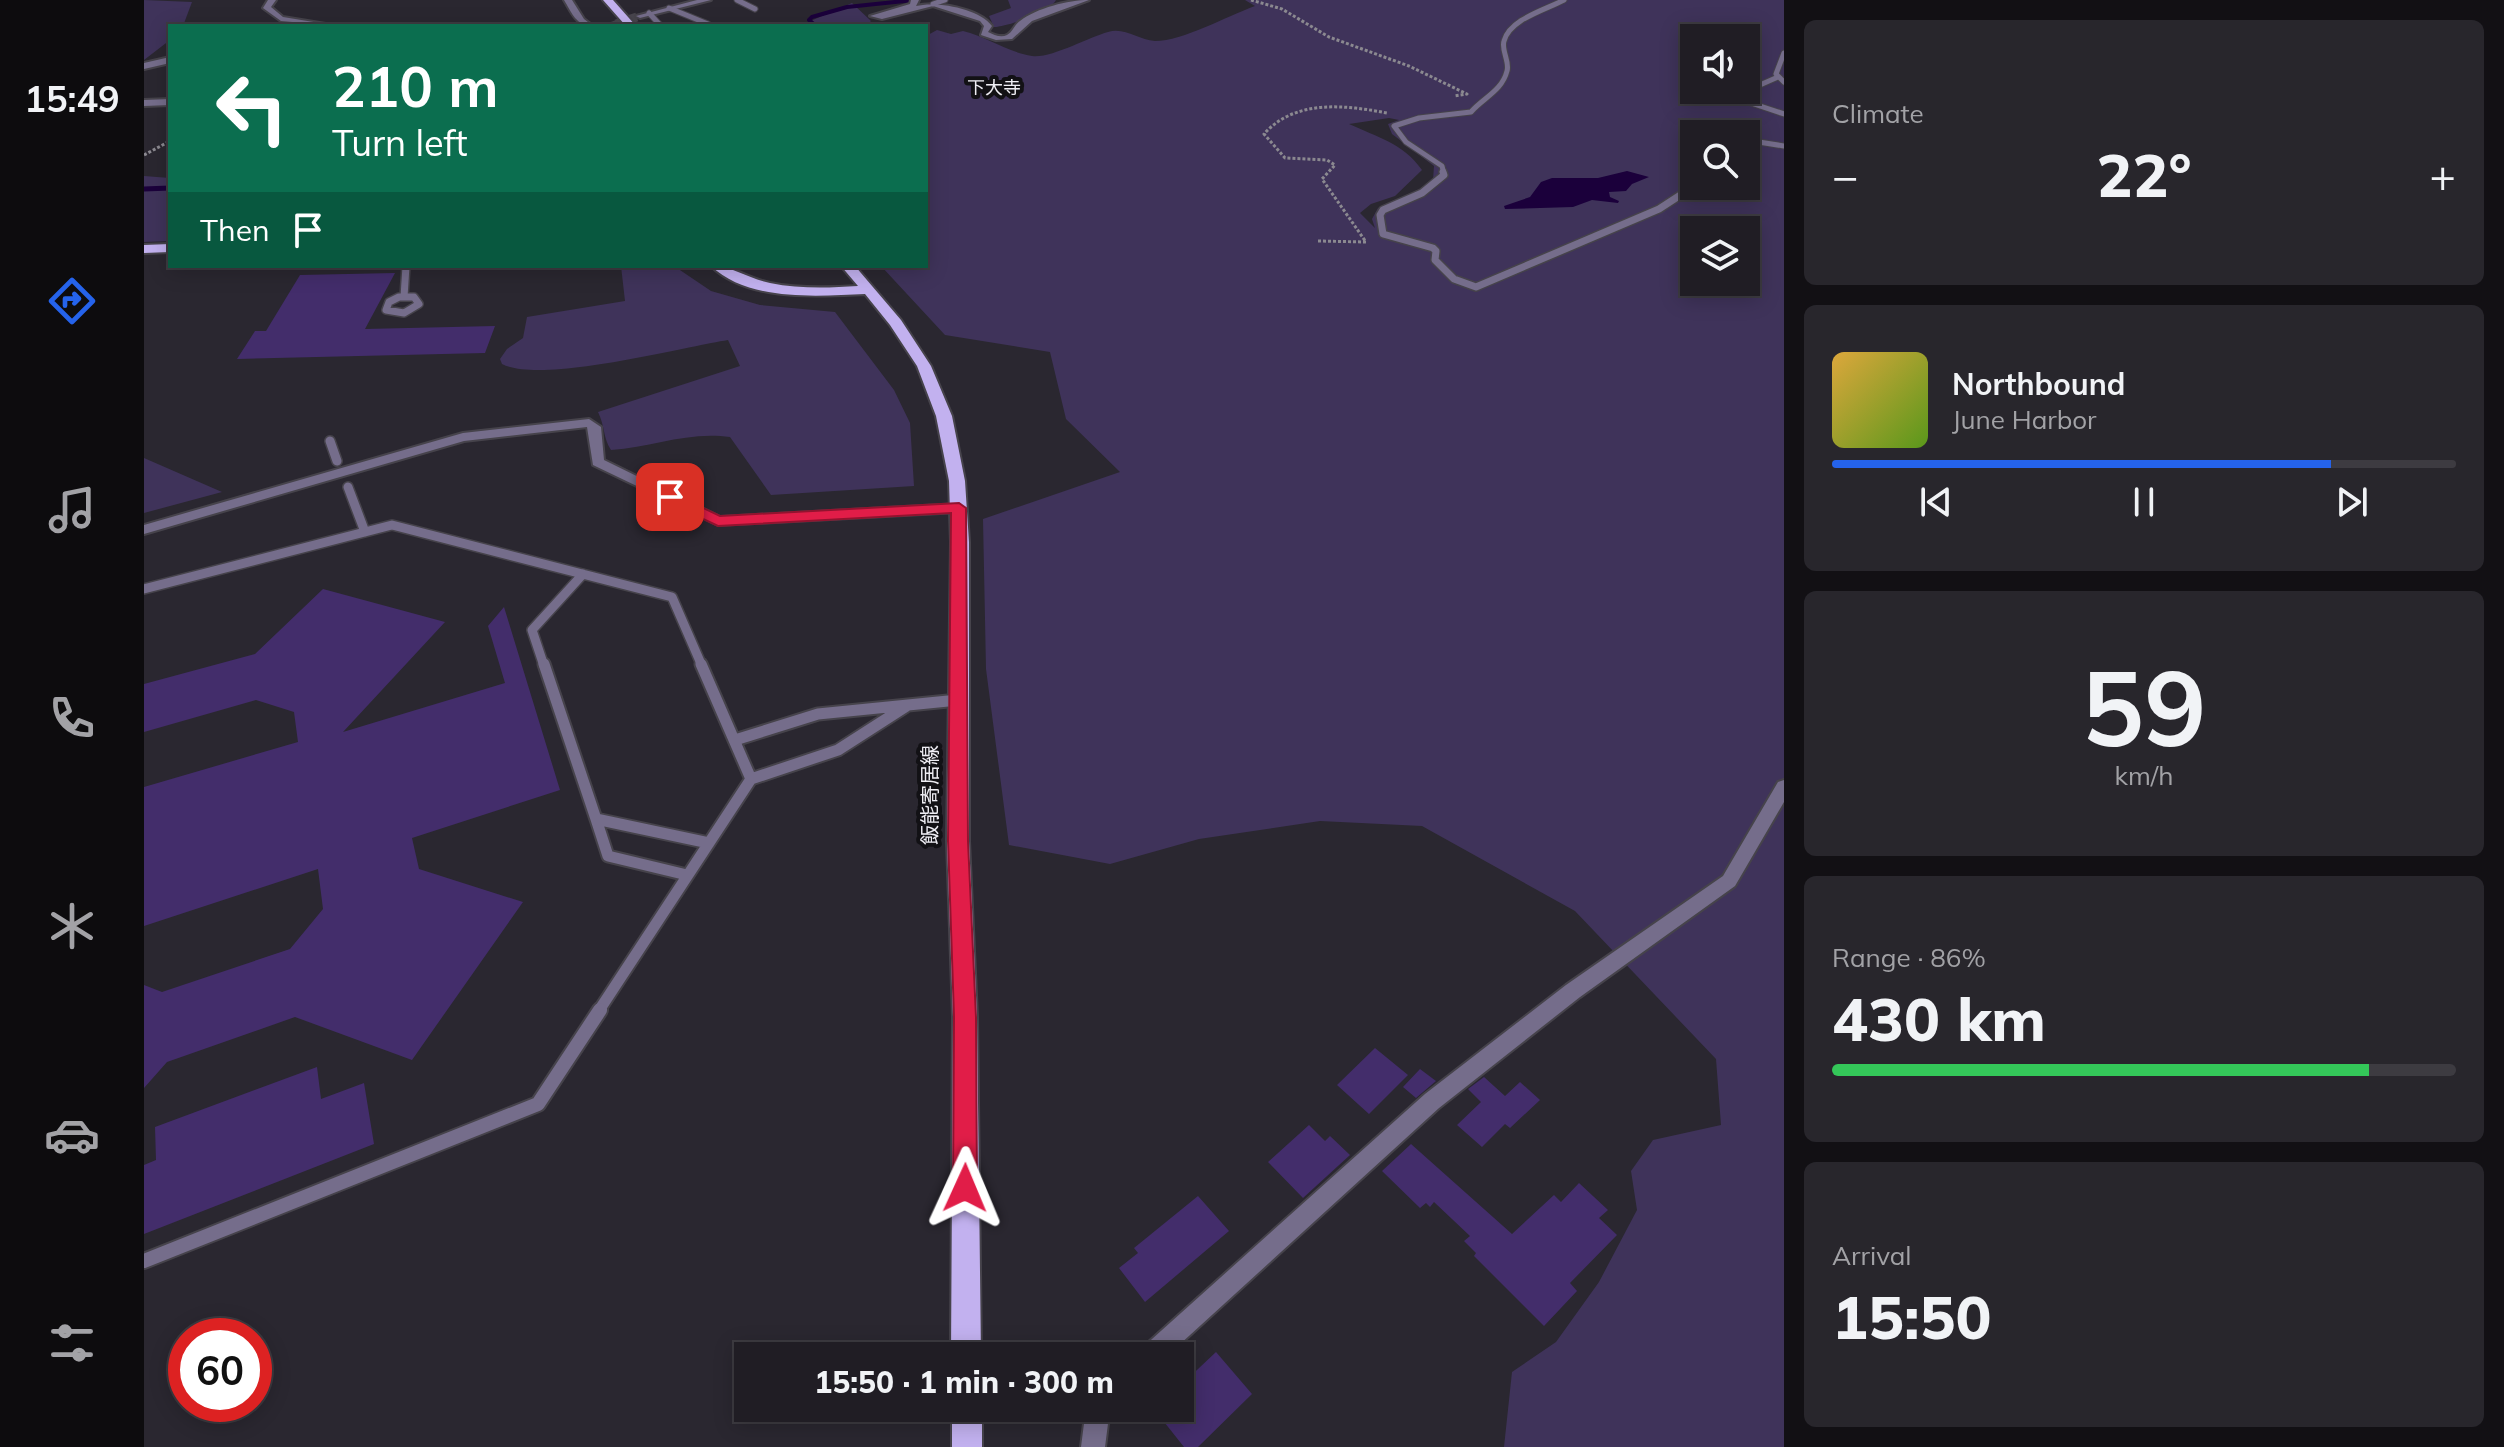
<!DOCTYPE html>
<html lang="en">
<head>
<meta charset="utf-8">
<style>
	body { margin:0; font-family:Mulish,"Noto Sans JP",sans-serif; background:#28262c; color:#f1f3f6; height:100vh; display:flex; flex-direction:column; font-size:30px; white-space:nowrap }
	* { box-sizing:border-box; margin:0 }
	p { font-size:26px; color:#a2a2a6 }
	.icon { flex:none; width:44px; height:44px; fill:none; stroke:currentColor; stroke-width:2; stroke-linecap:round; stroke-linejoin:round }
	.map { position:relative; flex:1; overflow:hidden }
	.drawer { display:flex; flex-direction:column; gap:20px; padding:20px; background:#121014; width:720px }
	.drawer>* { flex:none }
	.banner { position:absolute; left:24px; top:24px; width:760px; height:244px; border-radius:0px; box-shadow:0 4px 20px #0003,0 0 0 2px #3d3b41; background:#0b6e4f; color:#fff; overflow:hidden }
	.tools { position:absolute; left:1536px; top:24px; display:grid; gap:16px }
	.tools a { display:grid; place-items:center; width:80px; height:80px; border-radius:0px; background:#201d24; box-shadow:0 4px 20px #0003,0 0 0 2px #3d3b41; font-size:40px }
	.speed { position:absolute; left:24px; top:1318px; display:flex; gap:16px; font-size:40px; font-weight:700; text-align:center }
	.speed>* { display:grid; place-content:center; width:104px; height:104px; border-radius:50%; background:#201d24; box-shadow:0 4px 20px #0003,0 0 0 2px #3d3b41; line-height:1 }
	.speed .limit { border:12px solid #d22; background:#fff; color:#111 }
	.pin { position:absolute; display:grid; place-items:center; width:68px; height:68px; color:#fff; margin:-34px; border-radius:16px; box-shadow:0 4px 12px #0006 }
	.me { position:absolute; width:88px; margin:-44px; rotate:1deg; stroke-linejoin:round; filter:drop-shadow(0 0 6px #0008) }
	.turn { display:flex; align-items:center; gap:28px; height:168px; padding:0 32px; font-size:36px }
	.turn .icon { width:104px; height:104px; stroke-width:2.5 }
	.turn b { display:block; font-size:56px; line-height:68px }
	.then { display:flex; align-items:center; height:76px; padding:0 32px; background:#0003; gap:16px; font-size:30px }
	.big { font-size:60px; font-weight:800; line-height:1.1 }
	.drawer .tile { flex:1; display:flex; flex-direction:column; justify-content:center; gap:12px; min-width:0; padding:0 28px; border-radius:12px; background:#28262c }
	.drawer .dial { align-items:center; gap:0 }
	.dial b { font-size:104px; line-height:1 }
	.song { display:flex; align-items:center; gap:24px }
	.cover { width:96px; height:96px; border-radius:12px; background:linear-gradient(135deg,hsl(40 70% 55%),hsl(90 70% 35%)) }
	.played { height:8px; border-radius:4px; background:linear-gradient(90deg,#2563eb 80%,#3d3b41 80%) }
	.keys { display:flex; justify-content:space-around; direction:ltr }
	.heat { display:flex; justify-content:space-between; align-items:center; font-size:44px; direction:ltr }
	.charge { height:12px; border-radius:6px; background:linear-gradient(90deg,#34c759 86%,#3d3b41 0) }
	.trip { position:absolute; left:590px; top:1342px; width:460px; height:80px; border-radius:0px; background:#201d24; box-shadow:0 4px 20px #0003,0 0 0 2px #3d3b41; font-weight:800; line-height:80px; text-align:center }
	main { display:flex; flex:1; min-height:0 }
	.menu { display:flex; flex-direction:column; width:144px; justify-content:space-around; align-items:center; background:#0d0c0e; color:#a2a2a6 }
	.menu .icon { width:56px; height:56px }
	.menu .active { color:#2563eb }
	.menu b { font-size:36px; color:#f1f3f6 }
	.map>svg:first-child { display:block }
	.green { fill:#3f335a; fill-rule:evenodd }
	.water { fill:#1b003b }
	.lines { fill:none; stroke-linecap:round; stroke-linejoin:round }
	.stream-far1 { stroke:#1b003b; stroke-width:4 }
	.stream { stroke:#1b003b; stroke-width:5 }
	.building { fill:#432d6b }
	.minor-tunnel { stroke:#48454d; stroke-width:9; stroke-dasharray:9 4; stroke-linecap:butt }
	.service-far4-casing { stroke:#46434b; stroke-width:7 }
	.service-far3-casing { stroke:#46434b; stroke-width:10 }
	.service-far2-casing { stroke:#46434b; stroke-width:12 }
	.service-far1-casing { stroke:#46434b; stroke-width:15 }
	.service-casing { stroke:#46434b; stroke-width:18 }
	.minor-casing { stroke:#46434b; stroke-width:4 }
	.primary-casing { stroke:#46434b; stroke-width:4 }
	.path { stroke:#8b8990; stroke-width:3; stroke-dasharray:3 2; stroke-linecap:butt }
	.service-far4 { stroke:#756d8b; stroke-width:5 }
	.service-far3 { stroke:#756d8b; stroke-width:7 }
	.service-far2 { stroke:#756d8b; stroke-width:9 }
	.service-far1 { stroke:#756d8b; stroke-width:11 }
	.service { stroke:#756d8b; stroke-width:14 }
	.minor { fill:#756d8b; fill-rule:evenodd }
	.primary { fill:#c2b1ef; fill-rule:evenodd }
	.route { fill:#e11d48; stroke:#92132f; stroke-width:2 }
	.labels { text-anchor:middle; stroke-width:8; stroke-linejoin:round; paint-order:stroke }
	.far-neighbourhood-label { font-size:18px; fill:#efeef4; stroke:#121115 }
	.street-label { font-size:20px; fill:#efeef4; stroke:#121115 }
</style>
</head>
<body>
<main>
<nav class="menu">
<b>15:49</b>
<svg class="icon active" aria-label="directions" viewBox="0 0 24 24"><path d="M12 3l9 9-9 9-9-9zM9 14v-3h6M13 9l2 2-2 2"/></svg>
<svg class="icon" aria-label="music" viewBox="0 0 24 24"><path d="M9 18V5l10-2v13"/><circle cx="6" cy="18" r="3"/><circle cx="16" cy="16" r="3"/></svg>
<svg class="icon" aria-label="phone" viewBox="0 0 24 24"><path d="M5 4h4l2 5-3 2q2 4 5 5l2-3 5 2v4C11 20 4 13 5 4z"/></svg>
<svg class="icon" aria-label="climate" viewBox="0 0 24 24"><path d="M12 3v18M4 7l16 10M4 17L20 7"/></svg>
<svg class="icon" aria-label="car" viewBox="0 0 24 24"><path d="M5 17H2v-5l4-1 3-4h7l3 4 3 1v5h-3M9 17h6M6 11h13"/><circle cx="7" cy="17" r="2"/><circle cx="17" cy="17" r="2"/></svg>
<svg class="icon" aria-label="filters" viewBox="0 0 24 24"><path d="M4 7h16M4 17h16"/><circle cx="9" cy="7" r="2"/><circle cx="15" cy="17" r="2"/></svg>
</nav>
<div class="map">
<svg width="1640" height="1447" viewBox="0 0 1640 1447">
	<rect width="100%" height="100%" fill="#2a2730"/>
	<!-- green -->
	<path class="green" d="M0,0L48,2L39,26H26V40L0,60Z
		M864,0H912C906,12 865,26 850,27L845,16L867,8Z
		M1101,0H1640V1447H1360L1368,1372L1412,1342L1455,1282L1493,1210L1487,1171L1509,1140L1577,1125L1572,1059L1431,911L1278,826L1176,821L1055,839L966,864L865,845L842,669L839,519L976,472L922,419L906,352L801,335L737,266H782V36L793,30L807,34L819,31C843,37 863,52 888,56C906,59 945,37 964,32C981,27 994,40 1011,41C1039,41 1083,16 1111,6ZM1550,38H1602V90H1550ZM1245,118L1255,120L1244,124L1248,134L1290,166L1289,180L1265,196L1234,208L1228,219L1231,228L1216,213L1227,204L1251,196L1278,170C1259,143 1233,137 1205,124ZM1550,134H1602V186H1550ZM1550,230H1602V282H1550Z
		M708,3L727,21L722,26H655Z
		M0,176L26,178V241L0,242Z
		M477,266H530L567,291L616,305L691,312L750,390L766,423L770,486L627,495L586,437C544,431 509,447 467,450C459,438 461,426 454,412L596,366L584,340C535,348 397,384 358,364L356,359L363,349L379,338L383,317L481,301Z
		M0,458L78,492L0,513Z"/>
	<!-- water -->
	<path class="water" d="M1483,171L1505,177L1488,184L1482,191L1465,192L1466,197L1475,201L1474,203L1448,200L1429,207L1361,209L1360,206L1386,197L1397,182L1408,178H1454Z"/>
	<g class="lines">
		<!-- stream-far1 -->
		<path class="stream-far1" d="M672,26L665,20L668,17L703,7L770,0"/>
		<!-- stream -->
		<path class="stream" d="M0,189L26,188"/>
	</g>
	<!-- building -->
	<path class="building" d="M251,273L221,329L351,326L341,353L93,359L111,331H122L156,275Z
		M179,589L301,622L199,732L361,683L344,626L360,607L416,790L268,838L275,869L379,902L268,1060L151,1017L23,1062L0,1088V985L18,992L146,949L179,909L174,869L0,926V787L154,742L150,712L112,700L0,732V684L111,654Z
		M1231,1048L1264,1075L1225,1114L1193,1085Z
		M173,1067L177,1099L220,1083L230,1144L0,1234V1165L12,1160L11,1127Z
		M1276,1069L1292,1081L1272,1098L1259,1087Z
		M1340,1077L1361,1096L1376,1082L1396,1100L1366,1128L1361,1124L1338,1147L1313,1125L1337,1102L1324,1089Z
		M1165,1125L1181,1141L1186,1136L1206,1155L1159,1198L1124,1162Z
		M1267,1144L1368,1234L1410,1195L1417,1202L1435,1183L1464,1210L1455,1218L1473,1235L1426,1283L1433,1291L1400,1326L1330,1256L1332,1253L1320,1241L1326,1236L1290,1202L1286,1207L1282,1203L1276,1208L1238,1171Z
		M1054,1196L1085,1231L1001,1302L975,1268L994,1253L990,1248Z
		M1072,1352L1108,1394L1054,1447H1040L1009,1408H1036V1386Z"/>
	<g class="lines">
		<!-- minor-tunnel -->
		<path class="minor-tunnel" d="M472,24L496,16"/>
		<defs>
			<path id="service-far4" d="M593,0L611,9
				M789,4L801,0
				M525,8L564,24
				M505,13L517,26
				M1640,53L1632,74L1640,82
				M1634,77L1609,88L1598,100L1640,114
				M1602,140L1640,146
				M1300,174L1298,166L1262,142L1250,126L1275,118L1327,112C1339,98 1358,91 1363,71C1366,62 1357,50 1360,41C1366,19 1401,10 1420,0"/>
			<path id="service-far3" d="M1299,172L1300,175L1278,193L1239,210L1236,215L1239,234L1289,248L1292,251L1291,260L1310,279L1332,287L1515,209L1538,194L1550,181
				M255,297H270L275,304L260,313L242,310L245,302Z
				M260,297L262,266"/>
			<path id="service-far2" d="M186,441L193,461
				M204,487L221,532
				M0,589L248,525L528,597L558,666
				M400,666L388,630L439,574"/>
			<path id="service-far1" d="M400,664L452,819L565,843
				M557,664L607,779
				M591,740L674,714L814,700
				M452,819L464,856L543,875
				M454,1012L607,779L694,750L764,705"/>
			<path id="service" d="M0,1261L394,1104L456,1010"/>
			<path id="minor" d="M124,0H132L127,7L139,17L194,26L137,21L119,8Z
				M420,0H428L440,19L449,26C432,26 428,13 420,0Z
				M553,0H567L496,18L492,16Z
				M767,0H775L772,6C792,1 835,8 848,26L844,32C850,35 857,38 863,35C869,32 871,24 876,21C893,8 924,0 945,0L888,21L868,39L852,40L837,35L840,26L836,21L789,6L738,19L726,16L766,4Z
				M472,22L475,26H462Z
				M26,57V63L0,69V63Z
				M26,99V105L0,106V100Z
				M445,419L457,427L460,460L576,517L815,504L822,508L815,512L574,525L449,465L443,427L320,441L0,534V525L319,433Z
				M1640,780V802L1591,886L1436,997L1295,1108L1023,1356H994L998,1348L1281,1094L1422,985L1579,876L1634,782Z
				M942,1408H966L961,1447H937Z"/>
			<path id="primary" d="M459,0H469L492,26H482Z
				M26,244V252L0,253V245Z
				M567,266C589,266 605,279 626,283C655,289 685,288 714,286L697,266H711L757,320L787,366L808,416L821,481L825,542V841L833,1017L837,1356H807L809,1017L803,841L807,542L805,481L792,416L773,366L746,325L721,294C673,296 605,302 567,266Z
				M808,1408H838V1447H808Z"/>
		</defs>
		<!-- service-far4 casing -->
		<use href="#service-far4" class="service-far4-casing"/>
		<!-- service-far3 casing -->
		<use href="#service-far3" class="service-far3-casing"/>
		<!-- service-far2 casing -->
		<use href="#service-far2" class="service-far2-casing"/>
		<!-- service-far1 casing -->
		<use href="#service-far1" class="service-far1-casing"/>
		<!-- service casing -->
		<use href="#service" class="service-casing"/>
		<!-- minor casing -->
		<use href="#minor" class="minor-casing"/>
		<!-- primary casing -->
		<use href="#primary" class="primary-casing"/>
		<!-- path -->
		<path class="path" d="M1107,0L1138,9L1185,37L1265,66L1323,94L1310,96
			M0,155L26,141
			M1174,241L1222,242L1178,179L1191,165L1183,160L1141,158L1120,134C1151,99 1201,105 1243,113"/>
		<!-- service-far4 -->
		<use href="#service-far4" class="service-far4"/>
		<!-- service-far3 -->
		<use href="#service-far3" class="service-far3"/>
		<!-- service-far2 -->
		<use href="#service-far2" class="service-far2"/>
		<!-- service-far1 -->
		<use href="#service-far1" class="service-far1"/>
		<!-- service -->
		<use href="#service" class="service"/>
		<!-- minor -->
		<use href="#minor" class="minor"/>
		<!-- primary -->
		<use href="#primary" class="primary"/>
	</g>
	<!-- route -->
	<path class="route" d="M526,492L576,516L815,503L822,508L824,841L832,1017L833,1188L829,1197L821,1200L812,1197L809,1188L810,1017L804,841L807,513L574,526L521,501L519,497Z"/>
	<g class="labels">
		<!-- far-neighbourhood labels -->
		<g class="far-neighbourhood-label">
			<text x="850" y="94">下大寺</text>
		</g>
		<!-- street labels -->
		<g class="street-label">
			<text transform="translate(786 795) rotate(-90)" y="7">飯能寄居線</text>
		</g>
	</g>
</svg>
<div class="tools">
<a><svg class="icon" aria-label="sound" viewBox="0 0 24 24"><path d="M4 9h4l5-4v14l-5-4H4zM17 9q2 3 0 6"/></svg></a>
<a><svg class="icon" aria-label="search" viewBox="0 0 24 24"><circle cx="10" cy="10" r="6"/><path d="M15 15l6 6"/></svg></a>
<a><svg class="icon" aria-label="layers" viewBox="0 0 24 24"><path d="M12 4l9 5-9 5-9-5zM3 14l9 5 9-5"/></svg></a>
</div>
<div class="speed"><div class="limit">60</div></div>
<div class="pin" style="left:526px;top:497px;background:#d93025"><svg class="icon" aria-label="arrive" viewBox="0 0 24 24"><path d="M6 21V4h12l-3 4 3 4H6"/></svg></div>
<svg class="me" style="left:821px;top:1188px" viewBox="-20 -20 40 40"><path d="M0-17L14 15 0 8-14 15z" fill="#e11d48" stroke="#fff" stroke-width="4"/></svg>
<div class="trip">15:50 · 1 min · 300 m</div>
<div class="banner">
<div class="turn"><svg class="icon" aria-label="left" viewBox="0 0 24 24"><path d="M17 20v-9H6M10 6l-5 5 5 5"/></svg><div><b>210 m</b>Turn left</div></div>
<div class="then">Then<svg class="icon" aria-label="arrive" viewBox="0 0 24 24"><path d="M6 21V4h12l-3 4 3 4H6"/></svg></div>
</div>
</div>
<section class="drawer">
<div class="tile"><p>Climate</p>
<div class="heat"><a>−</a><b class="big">22°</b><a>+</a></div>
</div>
<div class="tile">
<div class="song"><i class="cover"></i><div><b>Northbound</b><p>June Harbor</p></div></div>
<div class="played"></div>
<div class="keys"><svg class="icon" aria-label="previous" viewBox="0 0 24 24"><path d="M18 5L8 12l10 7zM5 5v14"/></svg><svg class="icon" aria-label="pause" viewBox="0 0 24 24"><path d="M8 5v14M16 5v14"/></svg><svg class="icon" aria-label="next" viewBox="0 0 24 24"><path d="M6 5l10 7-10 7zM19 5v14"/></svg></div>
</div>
<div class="tile dial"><b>59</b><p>km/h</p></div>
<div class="tile"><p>Range · 86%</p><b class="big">430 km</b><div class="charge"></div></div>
<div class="tile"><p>Arrival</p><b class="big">15:50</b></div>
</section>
</main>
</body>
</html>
